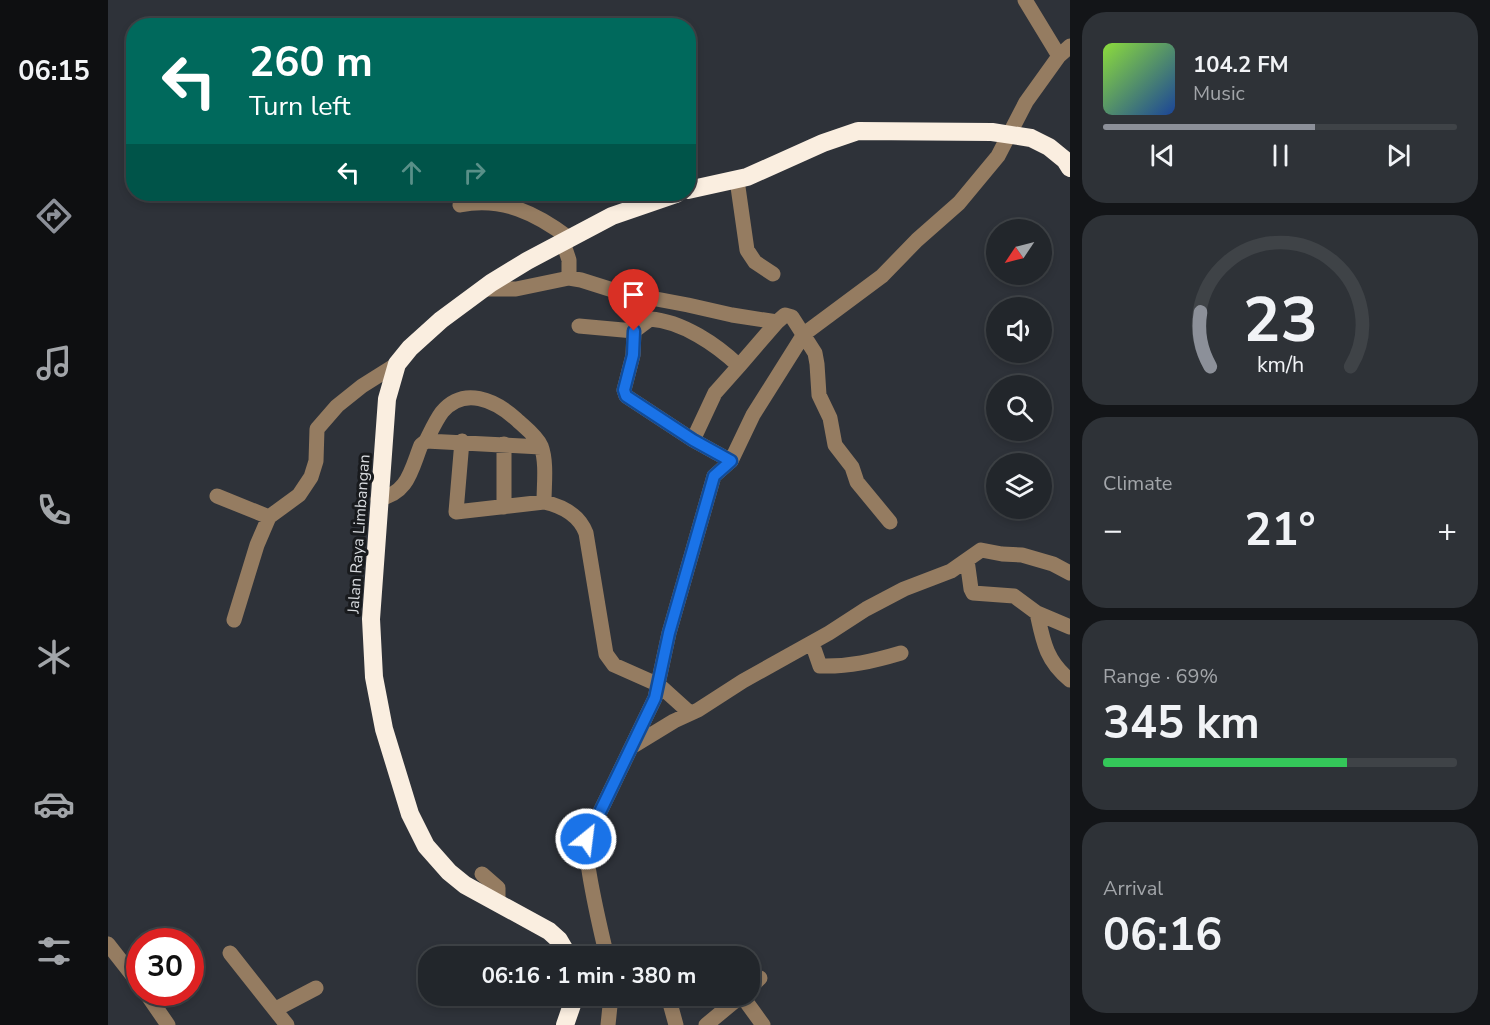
<!DOCTYPE html>
<html lang="en">
<head>
<meta charset="utf-8">
<style>
	body { margin:0; font-family:"Nunito Sans",sans-serif; background:#2e3237; color:#f1f3f6; height:100vh; display:flex; flex-direction:column; font-size:22px; white-space:nowrap }
	* { box-sizing:border-box; margin:0 }
	p { font-size:20px; color:#a2a5a9 }
	.icon { flex:none; width:33px; height:33px; fill:none; stroke:currentColor; stroke-width:2; stroke-linecap:round; stroke-linejoin:round }
	.map { position:relative; flex:1; overflow:hidden }
	.panel { display:flex; flex-direction:column; gap:12px; padding:12px; background:#131518; width:420px }
	.panel>* { flex:none }
	.banner { position:absolute; left:18px; top:18px; width:570px; height:183px; border-radius:24px; box-shadow:0 3px 9px #0003,0 0 0 2px #3f4347; background:#00695c; color:#fff; overflow:hidden }
	.needle { width:39px; rotate:235deg }
	.tools { position:absolute; left:878px; top:219px; display:grid; gap:12px }
	.tools a { display:grid; place-items:center; width:66px; height:66px; border-radius:50%; background:#22262b; box-shadow:0 3px 9px #0003,0 0 0 2px #3f4347; font-size:30px }
	.speed { position:absolute; left:18px; top:928px; display:flex; gap:12px; font-size:30px; font-weight:700; text-align:center }
	.speed>* { display:grid; place-content:center; width:78px; height:78px; border-radius:50%; background:#22262b; box-shadow:0 3px 9px #0003,0 0 0 2px #3f4347; line-height:1 }
	.speed .limit { border:9px solid #d22; background:#fff; color:#111 }
	.pin { position:absolute; display:grid; place-items:center; width:51px; height:51px; color:#fff; margin:-62px -26px; border-radius:50% 50% 50% 0; rotate:-45deg; box-shadow:0 0 6px #0007 }
	.pin .icon { rotate:45deg }
	.me { position:absolute; width:66px; margin:-33px; rotate:29deg; stroke-linejoin:round; filter:drop-shadow(0 0 4px #0008) }
	.turn { display:flex; align-items:center; gap:21px; height:126px; padding:0 24px; font-size:27px }
	.turn .icon { width:78px; height:78px; stroke-width:2.5 }
	.turn b { display:block; font-size:42px; line-height:51px }
	.lanes { display:flex; align-items:center; height:57px; padding:0 24px; background:#0003; justify-content:center; gap:30px; direction:ltr }
	.lanes .off { opacity:.35 }
	.big { font-size:45px; font-weight:700; line-height:1.1 }
	.panel .widget { flex:1; display:flex; flex-direction:column; justify-content:center; gap:9px; min-width:0; padding:0 21px; border-radius:24px; background:#2e3237 }
	.panel .dial { align-items:center; gap:0 }
	.dial svg { height:156px; overflow:visible; fill:none; stroke:#3f4347; stroke-width:7; stroke-linecap:round; text-anchor:middle }
	.dial text { fill:#f1f3f6; stroke:none }
	.song { display:flex; align-items:center; gap:18px }
	.cover { width:72px; height:72px; border-radius:9px; background:linear-gradient(135deg,hsl(90 70% 55%),hsl(220 70% 35%)) }
	.played { height:6px; border-radius:3px; background:linear-gradient(90deg,#8c9099 60%,#3f4347 60%) }
	.keys { display:flex; justify-content:space-around; direction:ltr }
	.heat { display:flex; justify-content:space-between; align-items:center; font-size:33px; direction:ltr }
	.charge { height:9px; border-radius:4px; background:linear-gradient(90deg,#34c759 69%,#3f4347 0) }
	.trip { position:absolute; left:310px; top:946px; width:342px; height:60px; border-radius:24px; background:#22262b; box-shadow:0 3px 9px #0003,0 0 0 2px #3f4347; font-weight:700; line-height:60px; text-align:center }
	main { display:flex; flex:1; min-height:0 }
	.dock { display:flex; flex-direction:column; width:108px; justify-content:space-around; align-items:center; background:#0e0f11; color:#a2a5a9 }
	.dock .icon { width:42px; height:42px }
	.dock .selected { color:#8c9099 }
	.dock b { font-size:27px; color:#f1f3f6 }
	.map>svg:first-child { display:block }
	.lines { fill:none; stroke-linecap:round; stroke-linejoin:round }
	.minor { stroke:#957c61; stroke-width:15 }
	.highway { stroke:#faeee0; stroke-width:18 }
	.route-casing { stroke:#114b97; stroke-width:15 }
	.route { stroke:#1a73e8; stroke-width:10 }
	.labels { text-anchor:middle; stroke-width:6; stroke-linejoin:round; paint-order:stroke }
	.street-label { font-size:16px; fill:#d9dce0; stroke:#181a1d }
</style>
</head>
<body>
<main>
<nav class="dock">
<b>06:15</b>
<svg class="icon selected" aria-label="directions" viewBox="0 0 24 24"><path d="M12 3l9 9-9 9-9-9zM9 14v-3h6M13 9l2 2-2 2"/></svg>
<svg class="icon" aria-label="music" viewBox="0 0 24 24"><path d="M9 18V5l10-2v13"/><circle cx="6" cy="18" r="3"/><circle cx="16" cy="16" r="3"/></svg>
<svg class="icon" aria-label="phone" viewBox="0 0 24 24"><path d="M5 4h4l2 5-3 2q2 4 5 5l2-3 5 2v4C11 20 4 13 5 4z"/></svg>
<svg class="icon" aria-label="climate" viewBox="0 0 24 24"><path d="M12 3v18M4 7l16 10M4 17L20 7"/></svg>
<svg class="icon" aria-label="car" viewBox="0 0 24 24"><path d="M5 17H2v-5l4-1 3-4h7l3 4 3 1v5h-3M9 17h6M6 11h13"/><circle cx="7" cy="17" r="2"/><circle cx="17" cy="17" r="2"/></svg>
<svg class="icon" aria-label="filters" viewBox="0 0 24 24"><path d="M4 7h16M4 17h16"/><circle cx="9" cy="7" r="2"/><circle cx="15" cy="17" r="2"/></svg>
</nav>
<div class="map">
<svg width="962" height="1025" viewBox="0 0 962 1025">
	<rect width="100%" height="100%" fill="#2e3239"/>
	<g class="lines">
		<!-- minor -->
		<path class="minor" d="M917,0L951,56
			M629,180L639,250L647,262L665,274
			M352,205C394,196 429,214 461,238
			M455,242L461,260V278
			M374,289H408L461,278L473,280L511,292L580,305L624,315L669,322L631,366C609,345 574,321 542,319L526,331L471,326
			M669,322L677,315L684,317L707,353L709,364L711,395L722,418L727,445L744,467L749,482L782,522
			M526,331L525,355L516,390L518,396L585,440L623,461
			M585,440L607,393L631,366
			M318,441C323,431 328,420 334,412C356,386 387,400 408,419C416,427 428,435 433,446C439,462 436,485 436,502
			M354,441L348,512L436,502C454,506 471,515 478,533L498,654L506,665L551,685L582,713
			M109,496L161,517
			M270,499C300,494 303,470 313,445L318,441L433,447
			M396,507V444
			M859,560L863,589L865,593L906,596L929,613L962,627
			M929,613C935,641 938,661 962,680
			M126,620L149,545L161,517L191,495L203,477L208,461L209,429L229,406L254,386L289,364
			M704,643L712,666C741,667 766,661 793,653
			M525,746L566,721L590,710L635,681L721,633L758,609L796,589L843,571L873,550L894,554L914,555L945,564L962,573
			M374,874L390,888V904
			M0,944L32,985
			M122,953L179,1025
			M499,957C494,936 472,845 479,828C482,822 488,819 491,814L547,698L561,633L606,476L623,461L645,415L696,334L774,276L809,240L851,203L890,156L918,102L951,56L962,46
			M642,988L652,978
			M38,993L60,1025
			M560,996L568,1025
			M634,996L655,1025
			M533,998L542,996
			M168,1009L208,988
			M500,1025L503,996
			M598,1025L633,996"/>
		<!-- highway -->
		<path class="highway" d="M580,190L639,177L715,143L750,131L884,132L923,138L941,147L957,160L962,168
			M461,957L451,940L441,931L357,885L341,872L318,846L302,814L276,729L266,677L263,619L279,399L289,364L302,348L333,320L383,283L419,261L504,216L568,194
			M457,1025L467,996"/>
	</g>
	<g class="lines">
		<defs>
			<path id="route" d="M478,839L479,829L491,814L547,698L561,633L606,476L623,461L585,440L518,396L516,390L525,355L526,331"/>
		</defs>
		<!-- route casing -->
		<use href="#route" class="route-casing"/>
		<!-- route -->
		<use href="#route" class="route"/>
	</g>
	<g class="labels">
		<!-- street labels -->
		<g class="street-label">
			<text transform="translate(250 534) rotate(-86)" y="6">Jalan Raya Limbangan</text>
		</g>
	</g>
</svg>
<div class="tools">
<a><svg class="needle" viewBox="-14 -14 28 28"><path d="M0-13l5 13h-10z" fill="#e53935"/><path d="M0 13l5-13h-10z" fill="#a2a5a9"/></svg></a>
<a><svg class="icon" aria-label="sound" viewBox="0 0 24 24"><path d="M4 9h4l5-4v14l-5-4H4zM17 9q2 3 0 6"/></svg></a>
<a><svg class="icon" aria-label="search" viewBox="0 0 24 24"><circle cx="10" cy="10" r="6"/><path d="M15 15l6 6"/></svg></a>
<a><svg class="icon" aria-label="layers" viewBox="0 0 24 24"><path d="M12 4l9 5-9 5-9-5zM3 14l9 5 9-5"/></svg></a>
</div>
<div class="speed"><div class="limit">30</div></div>
<div class="pin" style="left:526px;top:331px;background:#d93025"><svg class="icon" aria-label="arrive" viewBox="0 0 24 24"><path d="M6 21V4h12l-3 4 3 4H6"/></svg></div>
<svg class="me" style="left:478px;top:839px" viewBox="-20 -20 40 40"><circle r="17" fill="#1a73e8" stroke="#fff" stroke-width="3"/><path d="M0-11L8 9 0 5-8 9z" fill="#fff"/></svg>
<div class="trip">06:16 · 1 min · 380 m</div>
<div class="banner">
<div class="turn"><svg class="icon" aria-label="left" viewBox="0 0 24 24"><path d="M17 20v-9H6M10 6l-5 5 5 5"/></svg><div><b>260 m</b>Turn left</div></div>
<div class="lanes"><svg class="icon" aria-label="left" viewBox="0 0 24 24"><path d="M17 20v-9H6M10 6l-5 5 5 5"/></svg><svg class="icon off" aria-label="ahead" viewBox="0 0 24 24"><path d="M12 20V5M6 11l6-6 6 6"/></svg><svg class="icon off" aria-label="right" viewBox="0 0 24 24"><path d="M7 20v-9h11M14 6l5 5-5 5"/></svg></div>
</div>
</div>
<section class="panel">
<div class="widget">
<div class="song"><i class="cover"></i><div><b>104.2 FM</b><p>Music</p></div></div>
<div class="played"></div>
<div class="keys"><svg class="icon" aria-label="previous" viewBox="0 0 24 24"><path d="M18 5L8 12l10 7zM5 5v14"/></svg><svg class="icon" aria-label="pause" viewBox="0 0 24 24"><path d="M8 5v14M16 5v14"/></svg><svg class="icon" aria-label="next" viewBox="0 0 24 24"><path d="M6 5l10 7-10 7zM19 5v14"/></svg></div>
</div>
<div class="widget dial"><svg viewBox="0 0 100 80">
<path d="M14 69A42 42 0 1 1 86 69"/>
<path d="M14 69A42 42 0 0 1 9 41" stroke="#8c9099"/>
<text x="50" y="56" font-size="32" font-weight="700">23</text>
<text x="50" y="72" font-size="11">km/h</text>
</svg></div>
<div class="widget"><p>Climate</p>
<div class="heat"><a>−</a><b class="big">21°</b><a>+</a></div>
</div>
<div class="widget"><p>Range · 69%</p><b class="big">345 km</b><div class="charge"></div></div>
<div class="widget"><p>Arrival</p><b class="big">06:16</b></div>
</section>
</main>
</body>
</html>
